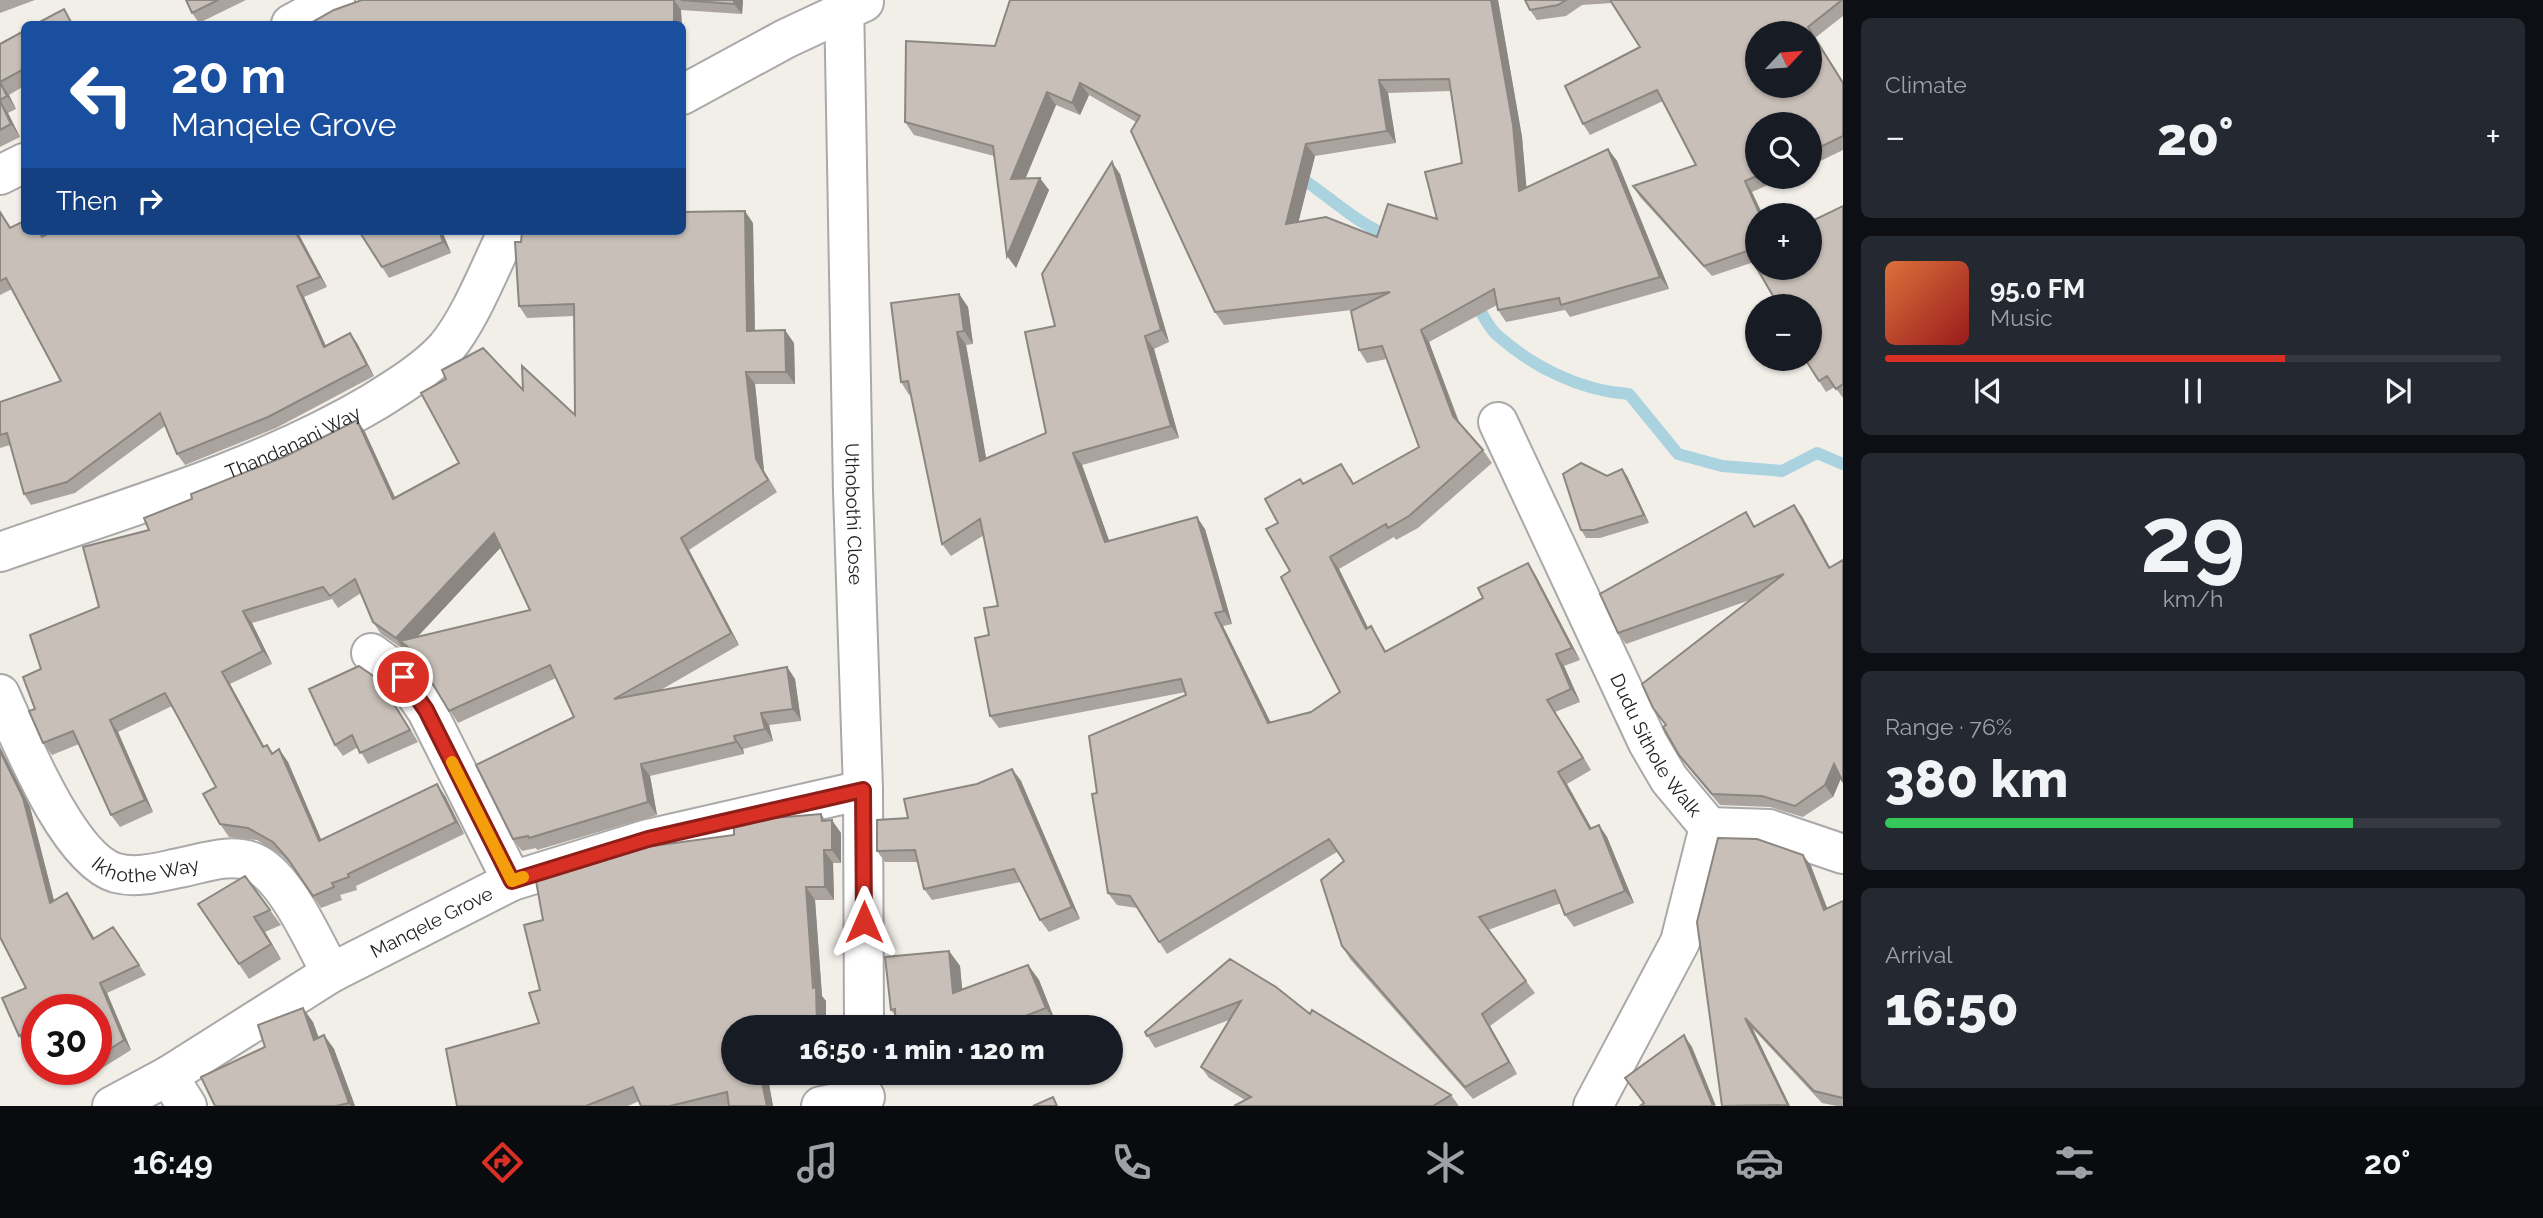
<!DOCTYPE html>
<html lang="en">
<head>
<meta charset="utf-8">
<style>
	body { margin:0; font-family:Raleway,sans-serif; background:#242831; color:#f1f3f6; height:100vh; display:flex; flex-direction:column; font-size:26px; white-space:nowrap }
	* { box-sizing:border-box; margin:0 }
	p { font-size:23px; color:#9ea1a6 }
	.icon { flex:none; width:38px; height:38px; fill:none; stroke:currentColor; stroke-width:2; stroke-linecap:round; stroke-linejoin:round }
	.map { position:relative; flex:1; overflow:hidden }
	.panel { display:flex; flex-direction:column; gap:18px; padding:18px; background:#0d0f14; width:700px }
	.panel>* { flex:none }
	.top-card { position:absolute; left:21px; top:21px; width:665px; height:214px; border-radius:10px; box-shadow:0 2px 5px #0004; background:#1a4fa0; color:#fff; overflow:hidden }
	.needle { width:46px; rotate:64deg }
	.buttons { position:absolute; left:1745px; top:21px; display:grid; gap:14px }
	.buttons a { display:grid; place-items:center; width:77px; height:77px; border-radius:50%; background:#171b24; box-shadow:0 2px 5px #0004; font-size:35px }
	.speed { position:absolute; left:21px; top:994px; display:flex; gap:14px; font-size:35px; font-weight:700; text-align:center }
	.speed>* { display:grid; place-content:center; width:91px; height:91px; border-radius:50%; background:#171b24; box-shadow:0 2px 5px #0004; line-height:1 }
	.speed .limit { border:10px solid #d22; background:#fff; color:#111 }
	.pin { position:absolute; display:grid; place-items:center; width:60px; height:60px; color:#fff; margin:-30px; border:4px solid #fff; border-radius:50%; box-shadow:0 2px 7px #0007 }
	.me { position:absolute; width:77px; margin:-38px; rotate:0deg; stroke-linejoin:round; filter:drop-shadow(0 0 5px #0008) }
	.turn { display:flex; align-items:center; gap:24px; height:147px; padding:0 35px; font-size:32px }
	.turn .icon { width:91px; height:91px; stroke-width:2.5 }
	.turn b { display:block; font-size:49px; line-height:60px }
	.then { display:flex; align-items:center; height:66px; padding:0 35px; background:#0003; gap:14px; font-size:26px }
	.big { font-size:52px; font-weight:800; line-height:1.1 }
	.panel .card { flex:1; display:flex; flex-direction:column; justify-content:center; gap:10px; min-width:0; padding:0 24px; border-radius:10px; background:#242831 }
	.panel .dial { align-items:center; gap:0 }
	.dial b { font-size:91px; line-height:1 }
	.song { display:flex; align-items:center; gap:21px }
	.cover { width:84px; height:84px; border-radius:10px; background:linear-gradient(135deg,hsl(20 70% 55%),hsl(0 70% 35%)) }
	.played { height:7px; border-radius:4px; background:linear-gradient(90deg,#d93025 65%,#363941 65%) }
	.keys { display:flex; justify-content:space-around; direction:ltr }
	.heat { display:flex; justify-content:space-between; align-items:center; font-size:38px; direction:ltr }
	.charge { height:10px; border-radius:5px; background:linear-gradient(90deg,#34c759 76%,#363941 0) }
	.trip { position:absolute; left:721px; top:1015px; width:402px; height:70px; border-radius:35px; background:#171b24; box-shadow:0 2px 5px #0004; font-weight:800; line-height:70px; text-align:center }
	.dock { display:flex; height:112px; justify-content:space-around; align-items:center; background:#090b0e; color:#9ea1a6 }
	.dock .icon { width:49px; height:49px }
	.dock .on { color:#d93025 }
	.dock b { font-size:32px; color:#f1f3f6 }
	main { display:flex; flex:1; min-height:0 }
	.map>svg:first-child { display:block }
	.lines { fill:none; stroke-linecap:round; stroke-linejoin:round }
	.stream { stroke:#aad3df; stroke-width:12 }
	.minor-casing { stroke:#a9a9a9; stroke-width:42 }
	.minor { stroke:#fff; stroke-width:38 }
	.wall { fill:#aba49e; fill-rule:evenodd }
	.shaded-wall { fill:#8b8681 }
	.building { fill:#c7bfb8; stroke:#8b8681; stroke-width:2; fill-rule:evenodd }
	.route-casing { stroke:#8d1f18; stroke-width:18 }
	.route { stroke:#d93025; stroke-width:12 }
	.slow { stroke:#f59e0b; stroke-width:12 }
	.labels { text-anchor:middle; stroke-width:6; stroke-linejoin:round; paint-order:stroke }
	.street-label { font-size:19px; fill:#222; stroke:#fff }
</style>
</head>
<body>
<main>
<div class="map">
<svg width="1843" height="1106" viewBox="0 0 1843 1106">
	<rect width="100%" height="100%" fill="#f2efe9"/>
	<g class="lines">
		<!-- stream -->
		<path class="stream" d="M1295,174C1329,195 1355,224 1394,238
			M1473,299C1481,310 1487,326 1497,335C1533,367 1581,391 1629,394L1678,454L1722,466L1782,471L1817,453L1843,464"/>
		<defs>
			<g id="minor">
				<path id="s1" d="M844,0L853,491L863,790L864,1027"/>
				<path d="M291,24L335,0"/>
				<path d="M682,95L785,39L864,2"/>
				<path d="M0,175L24,163"/>
				<path id="s2" d="M1498,422L1648,743L1669,779L1709,827L1680,942L1593,1106"/>
				<path id="s3" d="M0,552C126,508 259,470 374,402C398,387 426,370 446,348C471,318 490,267 508,231"/>
				<path d="M371,653L403,676L427,711L512,881"/>
				<path id="s4" d="M0,694C20,738 68,859 116,873C139,879 162,871 184,867C206,862 235,852 257,864C288,881 314,942 331,973"/>
				<path d="M1709,827L1769,829L1843,854"/>
				<path d="M168,1076L187,1106"/>
				<path id="s5" d="M112,1106L168,1076L331,973L512,881L648,839L863,790"/>
				<path d="M821,1106L865,1097"/>
			</g>
		</defs>
		<!-- minor casing -->
		<use href="#minor" class="minor-casing"/>
		<!-- minor -->
		<use href="#minor" class="minor"/>
	</g>
	<!-- wall -->
	<path class="wall" d="M0,0H35L0,13Z
		M186,0H246L199,23L192,13Z
		M362,0H743L742,14L681,10Z
		M1010,0H1498L1522,137L1526,188L1608,149L1617,161L1669,289L1570,317L1565,310L1506,322L1498,310L1497,305L1429,342L1460,424L1483,450L1492,463L1418,528L1396,540L1394,537L1339,569L1368,628L1379,639L1386,651L1483,598L1528,563L1536,576L1580,660L1564,666L1580,702L1555,712L1591,770L1567,784L1592,829L1599,825L1607,837L1634,903L1574,927L1565,915L1561,903L1488,930L1535,993L1490,1026L1517,1074L1473,1099L1350,959L1342,946L1344,861L1337,852L1167,954L1137,908L1117,905L1108,893L1097,793L1186,695V692L999,728L990,716L989,635L998,606L984,535L951,556L942,544L911,394L909,395L901,382L959,294L968,307L973,344L966,345L986,459L1046,433L1055,326L1120,174L1169,342L1154,349L1179,438L1082,465L1109,541L1205,529L1232,624L1223,626L1270,722L1311,712L1340,692L1290,571L1278,523L1303,483L1350,476L1354,484L1419,447L1387,359L1367,363L1359,350L1352,310L1224,325L1215,312L1136,122L1089,95L1080,115L1056,105L1025,178L1049,190L1016,268L994,156L914,135L905,122L995,46ZM1451,91L1462,163L1437,219L1377,237L1298,222L1315,156L1396,143L1388,93Z
		M1525,0H1843V16L1815,38L1843,82V150L1810,166V124H1757V177H1786L1752,192L1757,268L1843,206V398L1835,387L1826,392L1819,381L1773,296L1754,262L1712,276L1640,197L1633,186L1696,165L1663,101L1590,135L1583,124L1640,47L1612,3L1582,5L1566,16L1537,20L1530,10Z
		M24,31V86L9,95L16,109L8,113L20,137L0,147V44Z
		M0,211L11,228L24,231H42L44,236L53,231H297L327,287L304,297L326,346L350,333L357,343L374,376L276,428L185,465L177,454L165,426L75,493L31,505L24,494L10,445L0,448V402L61,381L12,289L0,295Z
		M753,223L755,331L794,343L795,384H755L764,471L777,492L689,550L739,645L659,691L787,667L795,679L801,721L769,725L773,741L743,749L744,754L650,776L657,815L537,850L536,848L522,851L513,839L574,717L556,678L458,723L419,662L409,653L406,649L405,650L381,634L373,622L361,593L338,608L332,599L252,623L272,664L230,684L264,746L267,745L273,753L279,749L288,762L321,840L445,796L464,834L356,886L357,890L340,895L342,900L321,908L295,869L281,855L257,840L229,837L220,824L216,787L172,706L118,732L153,812L120,827L111,815L79,744L52,755L43,743L35,709L41,669L99,607L149,530L192,499L286,456L357,420L365,432L395,497L459,463L523,390L575,415L574,316L527,318L519,306ZM501,547L530,610L417,637Z
		M359,231H442L451,253L389,278Z
		M1622,469L1627,476L1649,523L1600,538H1586L1581,530L1607,476Z
		M1802,516L1841,778L1833,797L1803,817L1770,807L1720,805L1687,766L1679,755L1666,725L1653,708L1750,600L1626,644L1618,633L1755,526Z
		M379,680L418,742L368,764L358,747L343,756L335,745Z
		M0,747L30,807L54,901L67,893L74,903L94,938L113,927L146,975L107,993L131,1050L80,1082L72,1069H96V1010H37V1045L35,1042L26,1046L19,1036L26,988L0,937Z
		M1012,769L1021,781L1080,919L1049,932L1040,920L1021,882L932,900L924,889L918,862H885L877,851L908,818Z
		M821,814L826,821L841,833V863H833L834,900H815L822,996L826,1001V1027H733V1073H767L773,1106H641L639,1101L628,1106H457L539,1023L543,920L734,835Z
		M1803,855L1811,866L1827,908L1843,901V1106H1837L1822,1103L1753,1029L1722,1106L1697,922Z
		M245,876L281,925L265,932L281,959L249,979L198,904Z
		M949,951L960,966L962,990L1028,965L1039,980L1056,1023L1046,1027H896V1017L891,1010Z
		M1230,959L1310,1014L1451,1095L1459,1106H1234L1245,1100L1209,1078L1201,1067L1229,1020L1155,1048L1145,1032Z
		M313,1022L319,1038L324,1035L334,1049L355,1106H215L265,1047Z"/>
	<!-- shaded-wall -->
	<path class="shaded-wall" d="M674,0L681,10L682,24H674Z
		M734,0H743L742,14L734,4Z
		M1491,0H1498L1522,137L1528,204L1519,191Z
		M1379,80L1388,93L1396,143L1387,131Z
		M0,82L9,95L16,109L7,96Z
		M1080,83L1089,95L1080,115L1072,103Z
		M1047,92L1056,105L1020,192L1011,179Z
		M0,101L8,113L20,137L11,124Z
		M1306,144L1315,156L1295,236L1286,224Z
		M1608,149L1617,161L1669,289L1660,277Z
		M1112,162L1120,174L1169,342L1161,330Z
		M1040,178L1049,190L1016,268L1007,256Z
		M1745,181L1752,192L1763,215H1760Z
		M745,211L753,223L755,343L747,331Z
		M295,231H297L327,287L320,277Z
		M439,231H442L451,253L443,242Z
		M297,286L304,297L331,358L324,347Z
		M959,294L968,307L973,344L964,331Z
		M785,330L794,343L795,384L786,372Z
		M1421,330L1429,342L1461,429L1453,416Z
		M957,332L966,345L989,474L980,461Z
		M350,333L357,343L374,376L367,365Z
		M1145,336L1154,349L1179,438L1171,426Z
		M746,372L755,384L764,471L777,492L756,459Z
		M357,420L365,432L401,511L393,499Z
		M1073,453L1082,465L1114,554L1105,542Z
		M1622,469L1627,476L1649,523L1644,515Z
		M1794,505L1802,516L1837,580L1829,568Z
		M1197,517L1205,529L1232,624L1224,611Z
		M494,533L503,545L408,647L400,641L406,649L405,650L396,638Z
		M681,538L689,550L739,645L731,633Z
		M1330,557L1339,569L1375,642L1366,629Z
		M1528,563L1536,576L1580,660L1572,648Z
		M243,611L252,623L272,664L263,651Z
		M1215,613L1223,626L1277,735L1268,723Z
		M1556,654L1564,666L1580,702L1571,689Z
		M787,667L795,679L801,721L793,709Z
		M222,672L230,684L271,759L263,747Z
		M379,680L387,692L418,742L410,730Z
		M1547,700L1555,712L1591,770L1583,758Z
		M761,713L769,725L773,741L765,729Z
		M110,720L118,732L153,812L145,800Z
		M734,736L743,749L744,754L736,742Z
		M0,747L30,807L57,912L50,903L0,751Z
		M279,749L288,762L327,853L319,841Z
		M641,764L650,776L657,815L648,802Z
		M1834,764L1842,776L1833,797L1825,785Z
		M1012,769L1021,781L1080,919L1072,907Z
		M1558,772L1567,784L1599,842L1590,829Z
		M437,784L445,796L464,834L456,822Z
		M832,820L841,833V863L832,850Z
		M1599,825L1607,837L1634,903L1625,891Z
		M824,850L833,863L834,900L825,887Z
		M1803,855L1811,866L1832,921L1824,910Z
		M806,887L815,900L822,996L826,1001V1027H818L817,1026Z
		M67,893L74,903L100,948L93,939Z
		M254,917L265,932L281,959L271,944Z
		M949,951L960,966L964,1008L953,993Z
		M1028,965L1039,980L1056,1023L1046,1008Z
		M100,983L107,993L131,1050L124,1040Z
		M303,1008L313,1022L324,1054L314,1040Z
		M1482,1014L1490,1026L1517,1074L1509,1062Z
		M1745,1018L1753,1029L1790,1106H1787Z
		M324,1035L334,1049L355,1106H351L349,1103Z
		M1684,1035L1692,1047L1716,1106H1713Z
		M760,1073H767L773,1106H767Z"/>
	<!-- building -->
	<path class="building" d="M186,0H218L192,13Z
		M362,0H674V24H309L334,10Z
		M681,0H734V4Z
		M1010,0H1491L1513,125L1519,191L1608,149L1660,277L1561,305L1559,298L1498,310L1494,289L1421,330L1453,416L1483,450L1409,516L1388,528L1386,524L1330,557L1366,629L1371,626L1385,652L1483,598L1478,588L1528,563L1572,648L1556,654L1571,689L1547,700L1583,758L1558,772L1590,829L1599,825L1625,891L1565,915L1555,890L1479,917L1526,981L1482,1014L1509,1062L1465,1087L1342,946L1321,880L1344,861L1329,839L1159,942L1130,896L1108,893L1092,794L1097,793L1089,736L1186,695L1181,679L990,716L975,638L989,635L984,608L998,606L980,519L942,544L908,381L901,382L891,303L959,294L964,331L957,332L980,461L1046,433L1025,332L1055,326L1042,274L1112,162L1161,330L1145,336L1171,426L1073,453L1105,542L1197,517L1224,611L1215,613L1268,723L1311,712L1340,692L1281,577L1290,571L1266,529L1278,523L1265,499L1300,479L1303,484L1341,464L1353,484L1419,447L1382,346L1359,350L1351,311L1390,292L1215,312L1131,131L1140,116L1080,83L1072,103L1047,92L1011,179L1040,178L1007,256L993,146L905,122L906,41L995,46ZM1449,79L1462,163L1425,172L1437,219L1388,204L1377,237L1326,217L1286,224L1306,144L1387,131L1379,80Z
		M1525,0H1566L1558,5L1530,10Z
		M1610,0H1842L1808,27L1843,83V136L1810,152V124H1757V176L1745,181L1760,215H1757V268H1810V222L1843,206V384L1836,389L1827,376L1819,381L1805,359H1810V306H1772L1768,300L1773,296L1747,251L1704,266L1633,186L1696,165L1657,90L1583,124L1565,86L1640,47ZM1757,33H1810V86H1757Z
		M64,9L72,24H36Z
		M24,31V69L0,82V44Z
		M0,82L7,96L0,100Z
		M0,101L11,124L0,130Z
		M745,211L747,331L785,330L786,372H746L756,459L768,480L681,538L731,633L614,699L787,667L793,709L761,713L765,729L734,736L736,742L641,764L648,802L529,838L528,836L513,839L476,765L574,717L550,665L449,711L413,651L400,641L530,610L494,533L396,638L373,622L355,579L330,596L323,587L243,611L263,651L222,672L263,747L267,745L272,754L279,749L319,841L437,784L456,822L348,874L349,877L332,883L334,887L313,896L288,859L273,842L248,828L220,824L203,794L216,787L165,693L110,720L145,800L111,815L73,731L43,743L29,711L35,709L23,677L41,669L30,635L99,607L83,547L149,530L144,518L192,499L191,494L286,456L357,420L393,499L459,463L421,393L446,379L442,370L483,348L523,390L522,366L575,415L574,304L519,306L515,242H521L522,231H682V212Z
		M0,212L10,228L24,221V231H39L42,237L53,231H295L320,277L297,286L324,347L350,333L367,365L268,417L177,454L160,413L67,482L24,494L7,433L0,435V402L61,381L6,278L0,281Z
		M359,231H439L443,242L382,267Z
		M1581,463L1607,476L1622,469L1644,515L1594,530H1581L1563,474Z
		M1794,505L1829,568L1843,560V782L1834,764L1825,785L1795,806L1762,796L1712,794L1679,755L1663,727L1666,725L1653,708L1642,684L1784,574L1618,633L1600,594L1746,512L1754,527Z
		M359,666L379,680L410,730L360,753L352,735L335,745L309,689Z
		M0,751L23,798L50,903L67,893L93,939L113,927L139,965L100,983L124,1040L96,1058V1010H37V1041L35,1042L30,1031L19,1036L2,998L26,988L0,937Z
		M1012,769L1072,907L1040,920L1014,869L924,889L915,850L877,851V820L908,818L904,799L977,784Z
		M821,814L822,821L832,820V850H824L825,887H806L813,988L816,987L817,1026L814,1027H733V1073H760L767,1106H729L727,1092L670,1106H641L633,1087L586,1106H457L446,1049L539,1023L529,993L540,990L524,925L543,920L536,881L645,847L734,835V827L773,818Z
		M1718,838L1757,839L1803,855L1824,910L1843,901V1098L1814,1091L1745,1018L1788,1105L1722,1106L1697,922Z
		M245,876L270,910L254,917L271,944L239,964L198,904Z
		M949,951L953,993L1028,965L1046,1008L997,1027H927V1026L896,1027L895,1009L891,1010L885,957Z
		M1230,959L1276,987L1310,1014L1312,1010L1451,1095L1433,1106H1234L1251,1097L1201,1067L1241,1001L1147,1036L1145,1032Z
		M303,1008L314,1040L324,1035L349,1103L336,1106H215L201,1077L265,1047L258,1025Z
		M1684,1035L1713,1106H1640L1644,1103L1625,1078Z
		M1053,1097L1057,1106H1033Z"/>
	<g class="lines">
		<defs>
			<path id="route" d="M403,677L426,710L512,881L648,839L863,790L864,922"/>
		</defs>
		<!-- route casing -->
		<use href="#route" class="route-casing"/>
		<!-- route -->
		<use href="#route" class="route"/>
		<!-- slow -->
		<path class="slow" d="M452,762L512,881L523,877"/>
	</g>
	<g class="labels">
		<!-- street labels -->
		<g class="street-label">
			<text dy="7" stroke="none"><textPath href="#s3" startOffset="313">Thandanani Way</textPath></text>
			<text dy="7" stroke="none"><textPath href="#s1" startOffset="514">Uthobothi Close</textPath></text>
			<text dy="7" stroke="none"><textPath href="#s2" startOffset="360">Dudu Sithole Walk</textPath></text>
			<text dy="7" stroke="none"><textPath href="#s4" startOffset="247">Ikhothe Way</textPath></text>
			<text dy="7" stroke="none"><textPath href="#s5" startOffset="369">Manqele Grove</textPath></text>
		</g>
	</g>
</svg>
<div class="buttons">
<a><svg class="needle" viewBox="-14 -14 28 28"><path d="M0-13l5 13h-10z" fill="#e53935"/><path d="M0 13l5-13h-10z" fill="#9ea1a6"/></svg></a>
<a><svg class="icon" aria-label="search" viewBox="0 0 24 24"><circle cx="10" cy="10" r="6"/><path d="M15 15l6 6"/></svg></a>
<a>+</a>
<a>−</a>
</div>
<div class="speed"><div class="limit">30</div></div>
<div class="pin" style="left:403px;top:677px;background:#d93025"><svg class="icon" aria-label="arrive" viewBox="0 0 24 24"><path d="M6 21V4h12l-3 4 3 4H6"/></svg></div>
<svg class="me" style="left:864px;top:922px" viewBox="-20 -20 40 40"><path d="M0-17L14 15 0 8-14 15z" fill="#d93025" stroke="#fff" stroke-width="4"/></svg>
<div class="trip">16:50 · 1 min · 120 m</div>
<div class="top-card">
<div class="turn"><svg class="icon" aria-label="left" viewBox="0 0 24 24"><path d="M17 20v-9H6M10 6l-5 5 5 5"/></svg><div><b>20 m</b>Manqele Grove</div></div>
<div class="then">Then<svg class="icon" aria-label="right" viewBox="0 0 24 24"><path d="M7 20v-9h11M14 6l5 5-5 5"/></svg></div>
</div>
</div>
<section class="panel">
<div class="card"><p>Climate</p>
<div class="heat"><a>−</a><b class="big">20°</b><a>+</a></div>
</div>
<div class="card">
<div class="song"><i class="cover"></i><div><b>95.0 FM</b><p>Music</p></div></div>
<div class="played"></div>
<div class="keys"><svg class="icon" aria-label="previous" viewBox="0 0 24 24"><path d="M18 5L8 12l10 7zM5 5v14"/></svg><svg class="icon" aria-label="pause" viewBox="0 0 24 24"><path d="M8 5v14M16 5v14"/></svg><svg class="icon" aria-label="next" viewBox="0 0 24 24"><path d="M6 5l10 7-10 7zM19 5v14"/></svg></div>
</div>
<div class="card dial"><b>29</b><p>km/h</p></div>
<div class="card"><p>Range · 76%</p><b class="big">380 km</b><div class="charge"></div></div>
<div class="card"><p>Arrival</p><b class="big">16:50</b></div>
</section>
</main>
<nav class="dock">
<b>16:49</b>
<svg class="icon on" aria-label="directions" viewBox="0 0 24 24"><path d="M12 3l9 9-9 9-9-9zM9 14v-3h6M13 9l2 2-2 2"/></svg>
<svg class="icon" aria-label="music" viewBox="0 0 24 24"><path d="M9 18V5l10-2v13"/><circle cx="6" cy="18" r="3"/><circle cx="16" cy="16" r="3"/></svg>
<svg class="icon" aria-label="phone" viewBox="0 0 24 24"><path d="M5 4h4l2 5-3 2q2 4 5 5l2-3 5 2v4C11 20 4 13 5 4z"/></svg>
<svg class="icon" aria-label="climate" viewBox="0 0 24 24"><path d="M12 3v18M4 7l16 10M4 17L20 7"/></svg>
<svg class="icon" aria-label="car" viewBox="0 0 24 24"><path d="M5 17H2v-5l4-1 3-4h7l3 4 3 1v5h-3M9 17h6M6 11h13"/><circle cx="7" cy="17" r="2"/><circle cx="17" cy="17" r="2"/></svg>
<svg class="icon" aria-label="filters" viewBox="0 0 24 24"><path d="M4 7h16M4 17h16"/><circle cx="9" cy="7" r="2"/><circle cx="15" cy="17" r="2"/></svg>
<b>20°</b>
</nav>
</body>
</html>
